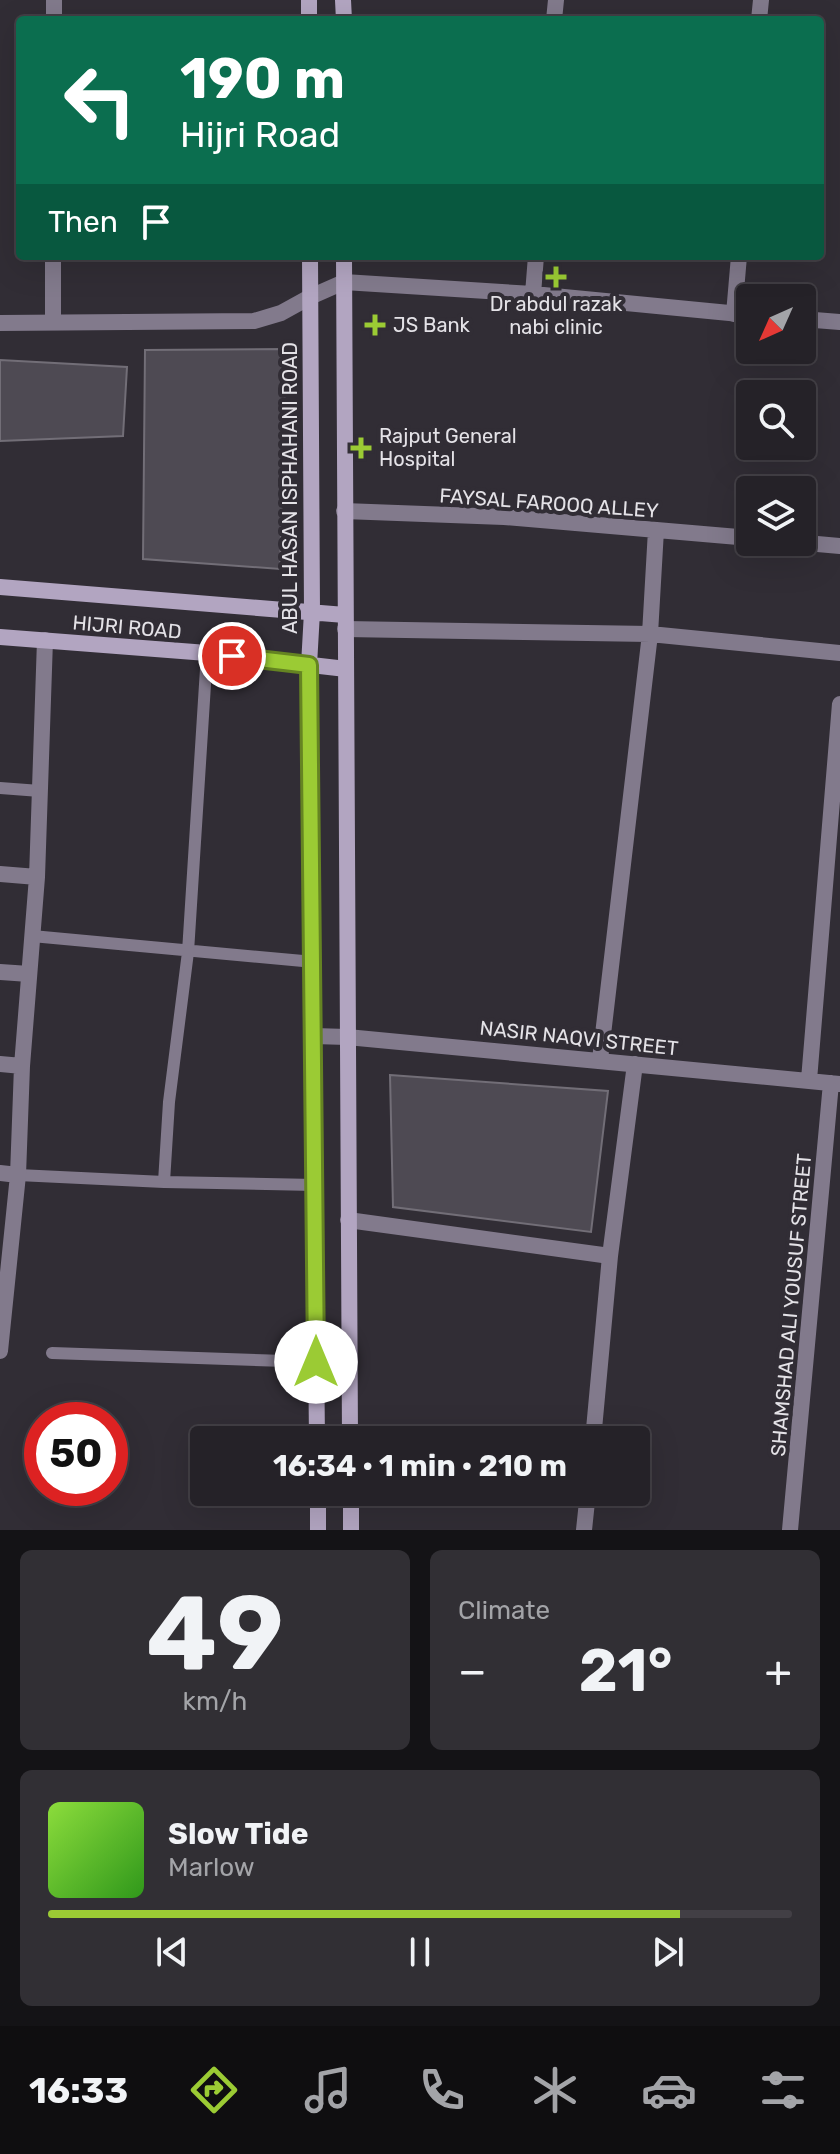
<!DOCTYPE html>
<html lang="en">
<head>
<meta charset="utf-8">
<style>
	body { margin:0; font-family:Rubik,sans-serif; background:#312f34; color:#f1f3f6; height:100vh; display:flex; flex-direction:column; font-size:30px; white-space:nowrap }
	* { box-sizing:border-box; margin:0 }
	p { font-size:26px; color:#a3a4a8 }
	.icon { flex:none; width:44px; height:44px; fill:none; stroke:currentColor; stroke-width:2; stroke-linecap:round; stroke-linejoin:round }
	.map { position:relative; height:1530px; overflow:hidden }
	.sheet { display:flex; flex-direction:column; gap:20px; padding:20px; background:#141316; flex:1 }
	.sheet>* { flex:none }
	.hud { position:absolute; left:16px; top:16px; width:808px; height:244px; border-radius:8px; box-shadow:0 8px 32px #0002,0 0 0 2px #423f45; background:#0b6e4f; color:#fff; overflow:hidden }
	.needle { width:52px; rotate:225deg }
	.fabs { position:absolute; left:736px; top:284px; display:grid; gap:16px }
	.fabs a { display:grid; place-items:center; width:80px; height:80px; border-radius:8px; background:#252228; box-shadow:0 8px 32px #0002,0 0 0 2px #423f45; font-size:40px }
	.speed { position:absolute; left:24px; top:1402px; display:flex; gap:16px; font-size:40px; font-weight:700; text-align:center }
	.speed>* { display:grid; place-content:center; width:104px; height:104px; border-radius:50%; background:#252228; box-shadow:0 8px 32px #0002,0 0 0 2px #423f45; line-height:1 }
	.speed .limit { border:12px solid #d22; background:#fff; color:#111 }
	.pin { position:absolute; display:grid; place-items:center; width:68px; height:68px; color:#fff; margin:-34px; border:4px solid #fff; border-radius:50%; box-shadow:0 2px 8px #0007 }
	.me { position:absolute; width:88px; margin:-44px; rotate:0deg; stroke-linejoin:round; filter:drop-shadow(0 0 6px #0008) }
	.turn { display:flex; align-items:center; gap:28px; height:168px; padding:0 32px; font-size:36px }
	.turn .icon { width:104px; height:104px; stroke-width:2.5 }
	.turn b { display:block; font-size:56px; line-height:68px }
	.then { display:flex; align-items:center; height:76px; padding:0 32px; background:#0003; gap:16px; font-size:30px }
	.big { font-size:60px; font-weight:700; line-height:1.1 }
	.sheet .tile { flex:1; display:flex; flex-direction:column; justify-content:center; gap:12px; min-width:0; padding:0 28px; border-radius:12px; background:#312f34 }
	.sheet .dial { align-items:center; gap:0 }
	.dial b { font-size:104px; line-height:1 }
	.song { display:flex; align-items:center; gap:24px }
	.cover { width:96px; height:96px; border-radius:12px; background:linear-gradient(135deg,hsl(90 70% 55%),hsl(110 70% 35%)) }
	.played { height:8px; border-radius:4px; background:linear-gradient(90deg,#9bcb34 85%,#423f45 85%) }
	.keys { display:flex; justify-content:space-around; direction:ltr }
	.heat { display:flex; justify-content:space-between; align-items:center; font-size:44px; direction:ltr }
	.sheet .tiles { flex:1; display:grid; gap:20px; grid-template-columns:1fr 1fr }
	.tile:last-child { grid-column:span 2 }
	.trip { position:absolute; left:190px; top:1426px; width:460px; height:80px; border-radius:8px; background:#252228; box-shadow:0 8px 32px #0002,0 0 0 2px #423f45; font-weight:700; line-height:80px; text-align:center }
	.menu { display:flex; height:128px; justify-content:space-around; align-items:center; background:#0f0e10; color:#a3a4a8 }
	.menu .icon { width:56px; height:56px }
	.menu .current { color:#9bcb34 }
	.menu b { font-size:36px; color:#f1f3f6 }
	.map>svg:first-child { display:block }
	.building { fill:#4e4a53; stroke:#726e77; stroke-width:2 }
	.lines { fill:none; stroke-linecap:round; stroke-linejoin:round }
	.service { stroke:#827a8c; stroke-width:12 }
	.minor { stroke:#827a8c; stroke-width:16 }
	.secondary { stroke:#b2a5c1; stroke-width:16 }
	.route-casing { stroke:#658422; stroke-width:20 }
	.route { stroke:#9bcb34; stroke-width:14 }
	.poi-dot { fill:#9bcb34; stroke:#312d35; stroke-width:3 }
	.labels { text-anchor:middle; stroke-width:8; stroke-linejoin:round; paint-order:stroke }
	.poi-label { font-size:20px; fill:#e4e2e7; stroke:#312d35; text-anchor:start }
	.street-label { font-size:20px; fill:#e4e2e7; stroke:#312d35 }
</style>
</head>
<body>
<div class="map">
<svg width="840" height="1530" viewBox="0 0 840 1530">
	<rect width="100%" height="100%" fill="#312d35"/>
	<!-- building -->
	<path class="building" d="M286,349L280,569L143,559L145,350Z
		M0,360L127,367L123,436L0,441Z
		M390,1075L608,1091L591,1232L393,1207Z"/>
	<g class="lines">
		<!-- service -->
		<path class="service" d="M0,788L40,791
			M32,936L314,962
			M18,1175L164,1182L315,1185
			M164,1182L169,1102L188,952L207,653
			M52,1353L316,1362"/>
		<!-- minor -->
		<path class="minor" d="M54,20V0
			M554,20L556,0
			M759,20L761,0
			M533,294L536,256
			M734,314L739,256
			M802,319L840,322
			M53,322V256
			M0,323L254,321L281,313L310,297L344,282L533,294L750,315
			M344,511L504,517L750,538
			M795,542L840,546
			M345,629L650,634L840,653
			M0,874L37,877
			M0,972L29,974
			M314,1036L347,1037L840,1084
			M600,1060L650,634L656,530
			M0,1064L22,1066
			M809,1080L840,704
			M0,1173L18,1175
			M348,1220L610,1256
			M0,1351L18,1175L22,1066L37,877L45,640
			M593,1440L610,1256L635,1064
			M584,1530L588,1492
			M790,1530L831,1083"/>
		<!-- secondary -->
		<path class="secondary" d="M309,0V20
			M343,0L344,20
			M310,256L312,612L309,665L317,1440
			M344,256L350,1440
			M0,587L345,615
			M0,637L207,653L346,669
			M318,1492V1530
			M351,1492V1530"/>
	</g>
	<g class="lines">
		<defs>
			<path id="route" d="M232,656L309,665L316,1362"/>
		</defs>
		<!-- route casing -->
		<use href="#route" class="route-casing"/>
		<!-- route -->
		<use href="#route" class="route"/>
	</g>
	<!-- markers -->
	<g class="poi-dot">
		<path d="M552 265h8v8h8v8h-8v8h-8v-8h-8v-8h8z"/>
		<path d="M371 313h8v8h8v8h-8v8h-8v-8h-8v-8h8z"/>
		<path d="M357 436h8v8h8v8h-8v8h-8v-8h-8v-8h8z"/>
	</g>
	<g class="labels">
		<!-- poi labels -->
		<g class="poi-label">
			<text x="556" y="311" text-anchor="middle">Dr abdul razak<tspan x="556" dy="23">nabi clinic</tspan></text>
			<text x="393" y="332">JS Bank</text>
			<text x="379" y="443">Rajput General<tspan x="379" dy="23">Hospital</tspan></text>
		</g>
		<!-- street labels -->
		<g class="street-label">
			<text transform="translate(290 488) rotate(-90)" y="7">ABUL HASAN ISPHAHANI ROAD</text>
			<text transform="translate(549 503) rotate(4)" y="7">FAYSAL FAROOQ ALLEY</text>
			<text transform="translate(127 627) rotate(5)" y="7">HIJRI ROAD</text>
			<text transform="translate(579 1038) rotate(6)" y="7">NASIR NAQVI STREET</text>
			<text transform="translate(791 1305) rotate(-85)" y="7">SHAMSHAD ALI YOUSUF STREET</text>
		</g>
	</g>
</svg>
<div class="fabs">
<a><svg class="needle" viewBox="-14 -14 28 28"><path d="M0-13l5 13h-10z" fill="#e53935"/><path d="M0 13l5-13h-10z" fill="#a3a4a8"/></svg></a>
<a><svg class="icon" aria-label="search" viewBox="0 0 24 24"><circle cx="10" cy="10" r="6"/><path d="M15 15l6 6"/></svg></a>
<a><svg class="icon" aria-label="layers" viewBox="0 0 24 24"><path d="M12 4l9 5-9 5-9-5zM3 14l9 5 9-5"/></svg></a>
</div>
<div class="speed"><div class="limit">50</div></div>
<div class="pin" style="left:232px;top:656px;background:#d93025"><svg class="icon" aria-label="arrive" viewBox="0 0 24 24"><path d="M6 21V4h12l-3 4 3 4H6"/></svg></div>
<svg class="me" style="left:316px;top:1362px" viewBox="-20 -20 40 40"><circle r="19" fill="#fff"/><path d="M0-13L10 11 0 6-10 11z" fill="#9bcb34"/></svg>
<div class="trip">16:34 · 1 min · 210 m</div>
<div class="hud">
<div class="turn"><svg class="icon" aria-label="left" viewBox="0 0 24 24"><path d="M17 20v-9H6M10 6l-5 5 5 5"/></svg><div><b>190 m</b>Hijri Road</div></div>
<div class="then">Then<svg class="icon" aria-label="arrive" viewBox="0 0 24 24"><path d="M6 21V4h12l-3 4 3 4H6"/></svg></div>
</div>
</div>
<section class="sheet">
<div class="tiles">
<div class="tile dial"><b>49</b><p>km/h</p></div>
<div class="tile"><p>Climate</p>
<div class="heat"><a>−</a><b class="big">21°</b><a>+</a></div>
</div>
<div class="tile">
<div class="song"><i class="cover"></i><div><b>Slow Tide</b><p>Marlow</p></div></div>
<div class="played"></div>
<div class="keys"><svg class="icon" aria-label="previous" viewBox="0 0 24 24"><path d="M18 5L8 12l10 7zM5 5v14"/></svg><svg class="icon" aria-label="pause" viewBox="0 0 24 24"><path d="M8 5v14M16 5v14"/></svg><svg class="icon" aria-label="next" viewBox="0 0 24 24"><path d="M6 5l10 7-10 7zM19 5v14"/></svg></div>
</div>
</div>
</section>
<nav class="menu">
<b>16:33</b>
<svg class="icon current" aria-label="directions" viewBox="0 0 24 24"><path d="M12 3l9 9-9 9-9-9zM9 14v-3h6M13 9l2 2-2 2"/></svg>
<svg class="icon" aria-label="music" viewBox="0 0 24 24"><path d="M9 18V5l10-2v13"/><circle cx="6" cy="18" r="3"/><circle cx="16" cy="16" r="3"/></svg>
<svg class="icon" aria-label="phone" viewBox="0 0 24 24"><path d="M5 4h4l2 5-3 2q2 4 5 5l2-3 5 2v4C11 20 4 13 5 4z"/></svg>
<svg class="icon" aria-label="climate" viewBox="0 0 24 24"><path d="M12 3v18M4 7l16 10M4 17L20 7"/></svg>
<svg class="icon" aria-label="car" viewBox="0 0 24 24"><path d="M5 17H2v-5l4-1 3-4h7l3 4 3 1v5h-3M9 17h6M6 11h13"/><circle cx="7" cy="17" r="2"/><circle cx="17" cy="17" r="2"/></svg>
<svg class="icon" aria-label="filters" viewBox="0 0 24 24"><path d="M4 7h16M4 17h16"/><circle cx="9" cy="7" r="2"/><circle cx="15" cy="17" r="2"/></svg>
</nav>
</body>
</html>
